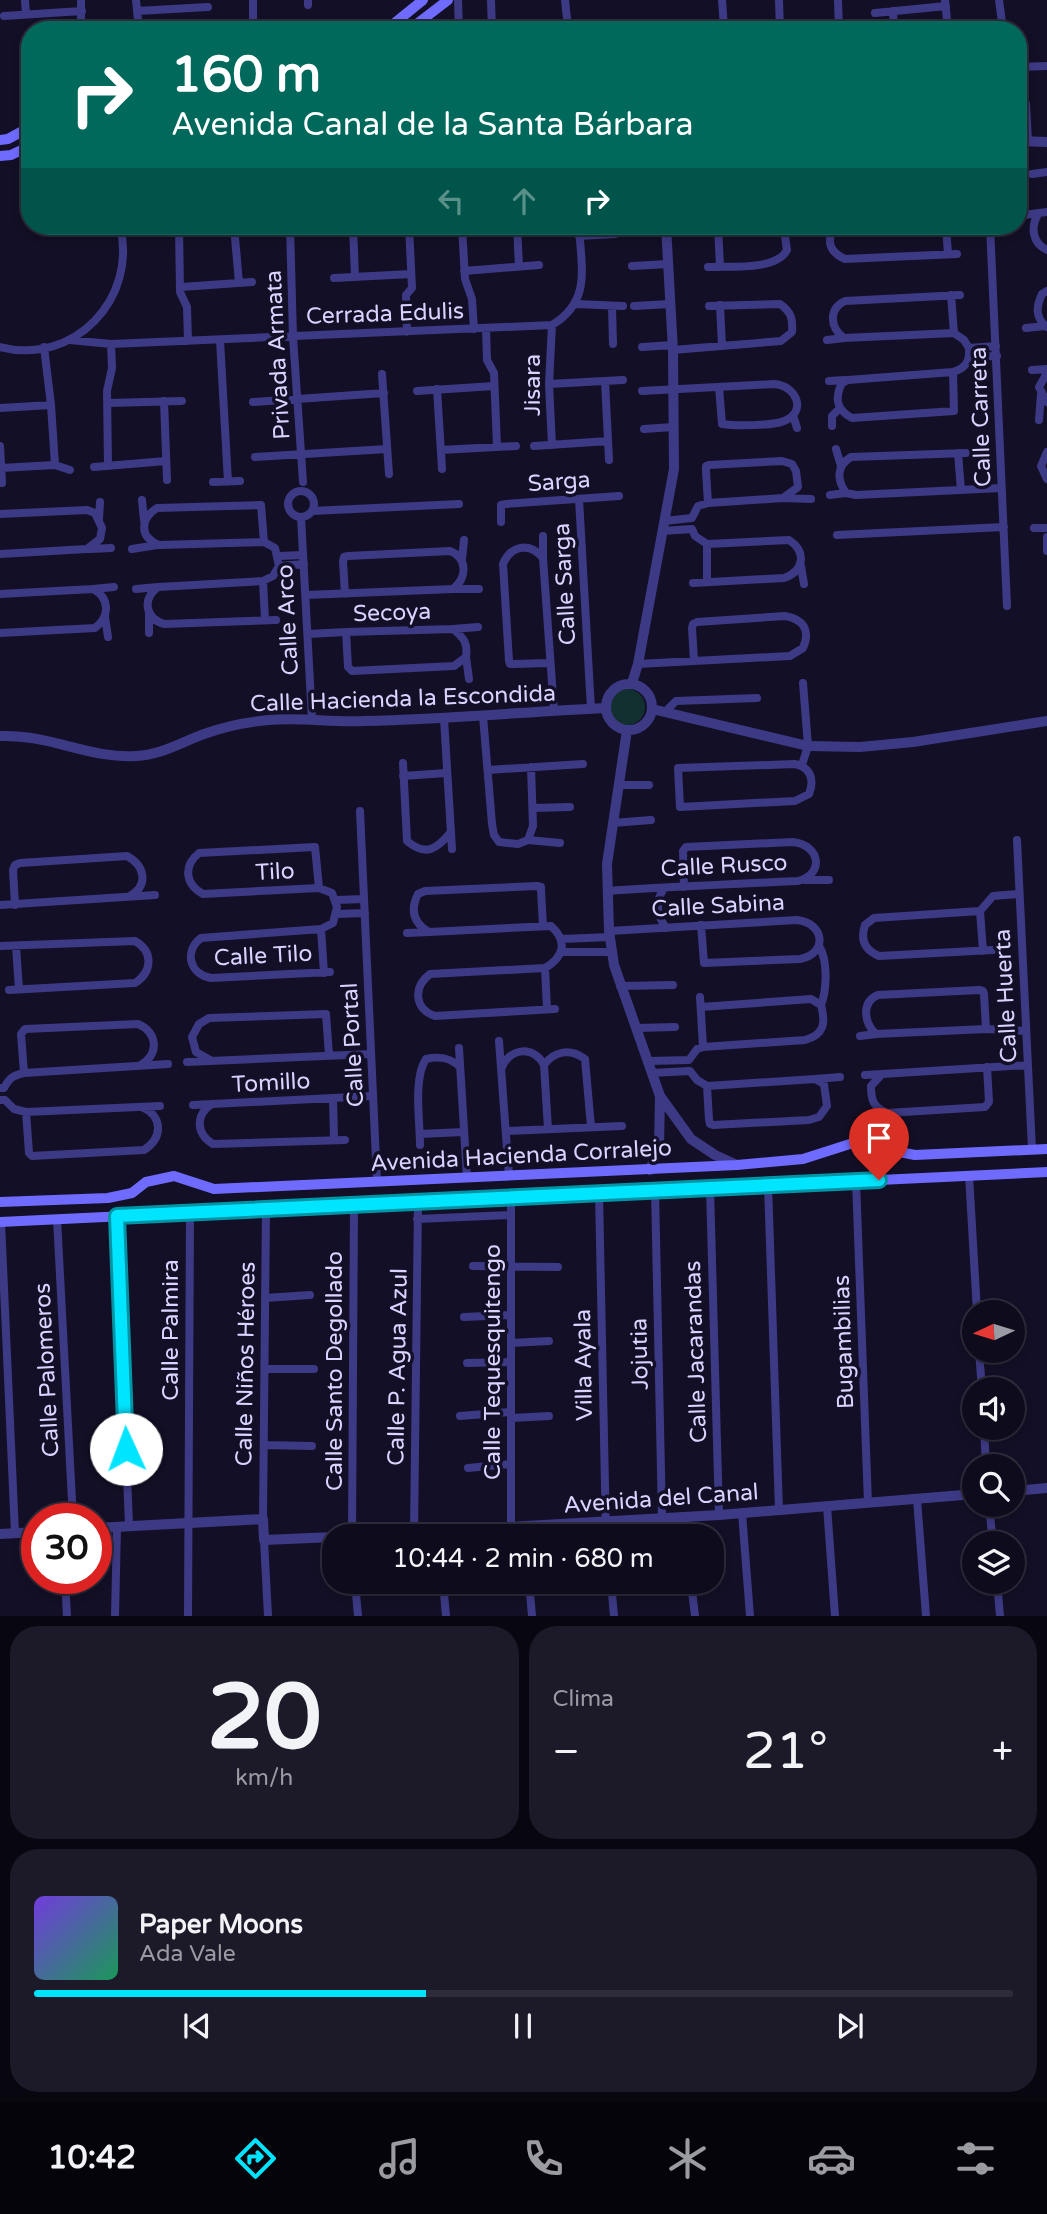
<!DOCTYPE html>
<html lang="es">
<head>
<meta charset="utf-8">
<style>
	body { margin:0; font-family:"Varela Round",sans-serif; background:#1c1929; color:#f1f3f6; height:100vh; display:flex; flex-direction:column; font-size:26px; white-space:nowrap }
	* { box-sizing:border-box; margin:0 }
	p { font-size:23px; color:#9b9ba3 }
	.icon { flex:none; width:38px; height:38px; fill:none; stroke:currentColor; stroke-width:2; stroke-linecap:round; stroke-linejoin:round }
	.map { position:relative; height:1616px; overflow:hidden }
	.details { display:flex; flex-direction:column; gap:10px; padding:10px; background:#08060f; flex:1 }
	.details>* { flex:none }
	.guide { position:absolute; left:21px; top:21px; width:1006px; height:214px; border-radius:28px; box-shadow:0 4px 10px #0003,0 0 0 2px #2e2b3b; background:#00695c; color:#fff; overflow:hidden }
	.needle { width:46px; rotate:266deg }
	.controls { position:absolute; left:962px; top:1300px; display:grid; gap:14px }
	.controls a { display:grid; place-items:center; width:63px; height:63px; border-radius:50%; background:#0e0b1c; box-shadow:0 4px 10px #0003,0 0 0 2px #2e2b3b; font-size:35px }
	.speed { position:absolute; left:21px; top:1503px; display:flex; gap:14px; font-size:35px; font-weight:700; text-align:center }
	.speed>* { display:grid; place-content:center; width:91px; height:91px; border-radius:50%; background:#0e0b1c; box-shadow:0 4px 10px #0003,0 0 0 2px #2e2b3b; line-height:1 }
	.speed .limit { border:10px solid #d22; background:#fff; color:#111 }
	.pin { position:absolute; display:grid; place-items:center; width:60px; height:60px; color:#fff; margin:-72px -30px; border-radius:50% 50% 50% 0; rotate:-45deg; box-shadow:0 0 7px #0007 }
	.pin .icon { rotate:45deg }
	.me { position:absolute; width:77px; margin:-38px; rotate:358deg; stroke-linejoin:round; filter:drop-shadow(0 0 5px #0008) }
	.turn { display:flex; align-items:center; gap:24px; height:147px; padding:0 35px; font-size:32px }
	.turn .icon { width:91px; height:91px; stroke-width:2.5 }
	.turn b { display:block; font-size:49px; line-height:60px }
	.lanes { display:flex; align-items:center; height:66px; padding:0 35px; background:#0003; justify-content:center; gap:35px; direction:ltr }
	.lanes .off { opacity:.35 }
	.big { font-size:52px; font-weight:600; line-height:1.1 }
	.details .tile { flex:1; display:flex; flex-direction:column; justify-content:center; gap:10px; min-width:0; padding:0 24px; border-radius:28px; background:#1c1929 }
	.details .dial { align-items:center; gap:0 }
	.dial b { font-size:91px; line-height:1 }
	.song { display:flex; align-items:center; gap:21px }
	.cover { width:84px; height:84px; border-radius:10px; background:linear-gradient(135deg,hsl(260 70% 55%),hsl(150 70% 35%)) }
	.played { height:7px; border-radius:4px; background:linear-gradient(90deg,#00e5ff 40%,#2e2b3b 40%) }
	.keys { display:flex; justify-content:space-around; direction:ltr }
	.heat { display:flex; justify-content:space-between; align-items:center; font-size:38px; direction:ltr }
	.details .tiles { flex:1; display:grid; gap:10px; grid-template-columns:1fr 1fr }
	.tile:last-child { grid-column:span 2 }
	.trip { position:absolute; left:322px; top:1524px; width:402px; height:70px; border-radius:28px; background:#0e0b1c; box-shadow:0 4px 10px #0003,0 0 0 2px #2e2b3b; font-weight:600; line-height:70px; text-align:center }
	.tabs { display:flex; height:112px; justify-content:space-around; align-items:center; background:#06040b; color:#9b9ba3 }
	.tabs .icon { width:49px; height:49px }
	.tabs .active { color:#00e5ff }
	.tabs b { font-size:32px; color:#f1f3f6 }
	.map>svg:first-child { display:block }
	.green { fill:#12302f }
	.lines { fill:none; stroke-linecap:round; stroke-linejoin:round }
	.minor { stroke:#3d3a85; stroke-width:8 }
	.tertiary { stroke:#3d3a85; stroke-width:10 }
	.secondary { stroke:#6f6bff; stroke-width:10 }
	.route-casing { stroke:#0095a6; stroke-width:18 }
	.route { stroke:#00e5ff; stroke-width:12 }
	.labels { text-anchor:middle; stroke-width:7; stroke-linejoin:round; paint-order:stroke }
	.street-label { font-size:23px; fill:#d9d4ff; stroke:#130f26 }
</style>
</head>
<body>
<div class="map">
<svg width="1047" height="1616" viewBox="0 0 1047 1616">
	<rect width="100%" height="100%" fill="#130f26"/>
	<!-- green -->
	<path class="green" d="M609 707a18 18 0 1 1 36 0a18 18 0 1 1-36 0Z"/>
	<g class="lines">
		<!-- minor -->
		<path class="minor" d="M25,0L26,14
			M81,0V30
			M136,0L139,30
			M253,0V30
			M308,0V5
			M458,0L459,30
			M491,0L492,30
			M565,0L568,28
			M722,0L724,28
			M779,0L780,30
			M838,0L839,30
			M945,0L948,30
			M999,0L1003,30
			M137,11L208,7
			M893,11L894,30
			M875,13L946,6
			M4,16L82,11
			M531,30L568,26
			M643,30L724,25
			M1018,67L1047,66
			M1026,104L1028,141
			M1032,174L1047,172
			M1039,213C1030,226 1032,243 1047,250
			M1024,215L1047,212
			M179,226L180,292L187,307L188,341
			M234,226L239,283
			M290,226L293,337L303,482
			M353,226L355,277
			M462,226L465,279L472,299L474,329
			M517,226L519,266
			M718,226L720,267
			M835,226C826,241 829,252 845,259L957,254
			M946,226L948,254
			M990,226L1007,606
			M579,236L615,234
			M632,266L668,264
			M708,267C729,266 776,271 787,250L784,229L779,226
			M464,271L539,265
			M334,278L411,274
			M181,287L252,282
			M1047,291L1042,294C1036,307 1035,318 1047,327
			M951,295L954,333
			M576,304L623,306
			M720,305L722,346
			M634,306L670,304
			M612,307L613,344
			M552,325L549,384L552,445
			M486,328L487,360L494,373L497,447
			M1026,328L1045,326
			M407,332L406,295L412,288L409,226
			M70,340L111,344L552,325C592,301 581,267 579,226
			M220,340L228,482
			M827,340L844,338
			M0,347C74,366 138,299 120,226
			M44,347L51,405L55,465
			M642,347L673,345
			M969,348L996,346
			M673,350L781,341L792,332C793,318 791,312 780,304L709,306
			M969,357L997,356
			M1032,370L1047,369
			M953,372L954,411L852,418C837,410 834,399 842,383L848,380L953,372C966,368 970,361 969,348L964,340L954,333L844,338C830,328 828,309 845,301L960,295
			M1047,373L1039,387L1047,402
			M382,374L389,474
			M605,381L609,460
			M829,381L845,380
			M549,384L623,380
			M437,389L442,469
			M417,391L494,386
			M642,391L774,384C796,385 808,412 784,421C772,426 735,426 722,424L719,387
			M164,401L167,480
			M253,402L384,393
			M108,403L182,401
			M0,408L51,405
			M793,415L797,428
			M1039,420L1041,394
			M832,426V416L839,409
			M644,429L673,427
			M0,446L2,483
			M534,446L608,441
			M836,449L841,466
			M441,450L516,446
			M1047,452L1041,466L1047,479
			M958,453L961,490
			M966,453L851,457C836,466 837,480 846,493L856,495L1001,488
			M255,457L387,449
			M108,466L107,391L112,368L111,344
			M94,467L166,461
			M1,468L55,465L70,470
			M213,482L240,481
			M288 504a13 13 0 1 1 26 0a13 13 0 1 1-26 0Z
			M830,495L846,493
			M783,498L811,499
			M579,499L591,709
			M142,500L144,520
			M312,511L459,504
			M0,514L87,510L95,513L102,528L100,539L87,549L0,554
			M301,517L312,720
			M99,519L100,502
			M664,521L692,518L698,506L708,503L783,498L798,487L796,471L792,464L782,461L709,465L706,466V471L708,503
			M501,522V505L506,504L619,496
			M1034,528H1047
			M662,531L692,529L695,536L707,544
			M837,535L1004,527
			M1047,537V551
			M264,542L261,505L157,508C140,519 139,537 159,545L264,542L275,548L279,566L273,576L263,581L158,587C142,599 145,618 164,624L276,620
			M707,544V582
			M90,549L111,548
			M132,549L157,545
			M279,556L303,555
			M543,558V536
			M462,559L464,540
			M279,566L304,564
			M801,566L804,584
			M263,581L265,620
			M693,583L784,578C804,571 807,552 789,540L707,544
			M93,589L114,587
			M136,589L158,587
			M453,589H479
			M0,594L93,589C110,598 110,617 95,628L0,633
			M306,595L453,589C467,578 468,558 450,551L348,556L344,557L343,561L345,594
			M105,617L108,637
			M453,629L478,627
			M149,633V615
			M308,634L346,632L453,629C464,638 468,643 466,657L454,666L352,671L348,667L346,632
			M466,657L469,679
			M549,663L513,664H510L509,661L503,564C511,545 530,542 543,558L554,711
			M638,664L790,656L803,648C811,630 803,619 785,616L697,622L693,624L692,628L694,661
			M665,712L676,701L757,698
			M483,716L492,824L494,835L499,842L518,844L528,840L533,826L531,767
			M444,719L452,849
			M403,763L407,841C426,857 437,849 451,832
			M795,764C810,767 815,779 809,794L795,801L680,807L678,768Z
			M802,765L808,746L803,683
			M488,770L583,764
			M403,776L446,773
			M619,785H649
			M533,808L570,807
			M360,811L377,1182
			M613,823L651,820
			M528,840L560,843
			M1017,840L1032,1149
			M805,880H829
			M319,888L315,847L199,853C183,866 185,884 203,894L319,888L332,893L337,907L333,923L321,929L201,938C184,951 189,974 211,978L330,972
			M664,888C655,902 656,914 666,928
			M607,891C670,887 734,884 798,881C825,874 820,845 793,842L686,847L683,851L684,887
			M336,900L364,899
			M0,905L155,895
			M15,905L13,870L15,865L20,863L127,856C145,866 149,885 130,896
			M980,911L874,918L865,925C860,940 865,950 879,956L993,950
			M336,914L365,913
			M543,926L541,890V887L537,886L425,891L418,894C410,910 413,923 429,932L551,926C568,941 564,957 545,968L430,974C413,987 414,1009 435,1016L555,1009
			M321,929L324,973
			M609,931L797,920C825,923 828,954 800,959L704,963L701,925
			M407,933L429,932
			M561,939L610,937
			M0,946L135,941C154,952 152,972 135,983L9,990
			M16,946L19,989
			M819,946C828,960 827,990 821,1005
			M983,951L980,911L993,896L1019,894
			M561,952H611
			M545,968L547,1009
			M620,986L673,985
			M700,997L703,1047
			M636,1028L675,1027
			M986,1029L984,994L983,991L979,990L878,995C861,1002 864,1023 876,1034L986,1029L1026,1031
			M860,1036L876,1034
			M499,1041L509,1176
			M459,1048L467,1178
			M210,1060L196,1052L192,1037L199,1024L209,1018L326,1014L329,1055
			M649,1061L689,1060L697,1049L703,1047L805,1040C824,1035 826,1023 821,1005L811,999L701,1007
			M187,1062L371,1054
			M544,1065C554,1051 570,1048 585,1059L591,1127
			M502,1067C511,1047 534,1046 544,1065L548,1129
			M987,1067L989,1102L985,1107L887,1113C874,1107 871,1102 871,1086L882,1074L1028,1065
			M24,1073L21,1034L25,1029L138,1024C157,1032 160,1053 141,1065
			M651,1073L690,1071L697,1080L707,1086L815,1079L824,1084L827,1106L819,1117L809,1120L713,1125L710,1124L709,1120L707,1086
			M865,1075L882,1074
			M815,1079L840,1077
			M0,1088H4C9,1078 14,1075 24,1073L168,1064
			M333,1098L334,1140
			M0,1100H5L14,1109L26,1112L160,1106
			M212,1104C195,1115 196,1134 213,1144L345,1140
			M193,1105L373,1096
			M26,1112L29,1153L32,1156L144,1150C163,1138 163,1116 142,1107
			M506,1131L622,1126
			M420,1134L463,1132
			M420,1145C420,1122 413,1078 426,1059C439,1056 450,1057 460,1067
			M969,1175L977,1312
			M856,1181L868,1503
			M768,1185L779,1510
			M710,1188L719,1515
			M655,1190L662,1518
			M599,1193L606,1536
			M511,1197V1526
			M117,1216L129,1526
			M57,1219L73,1519
			M417,1219L511,1215
			M1,1222L15,1533
			M473,1266L558,1267
			M265,1298L310,1295
			M464,1317L511,1315
			M511,1343L549,1341
			M979,1351L982,1390
			M467,1363L511,1362
			M265,1369H314
			M460,1416L511,1412
			M511,1418L549,1416
			M984,1428L986,1466
			M264,1445L312,1446
			M468,1468L511,1464
			M917,1499L926,1616
			M989,1505L993,1544
			M827,1506L835,1616
			M742,1513L750,1616
			M684,1516L687,1536
			M263,1519L266,1209
			M414,1533L418,1202
			M352,1536L354,1205
			M264,1540L268,1616
			M65,1578L67,1616
			M355,1582L358,1616
			M443,1582L446,1616
			M529,1582L532,1616
			M611,1582L614,1616
			M691,1582L695,1616
			M997,1582L1000,1616
			M115,1616L117,1527
			M188,1616L190,1213"/>
		<!-- tertiary -->
		<path class="tertiary" d="M1018,141L1047,142
			M632,683L638,664L674,469L673,350L666,226
			M606 707a23 23 0 1 1 46 0a23 23 0 1 1-46 0Z
			M652,709L808,746L860,747L913,742L1047,721
			M627,730L607,864L609,931L614,965L660,1096L691,1139L715,1155L737,1165
			M0,736C49,734 90,759 136,756C162,755 183,741 207,733C227,726 248,722 269,720C301,717 333,723 365,721C445,719 525,712 605,708
			M650,1170L659,1147L660,1096
			M1013,1491L1047,1488
			M96,1528L263,1519L264,1540L334,1537
			M0,1534L37,1532
			M349,1536L719,1515L975,1494"/>
		<!-- secondary -->
		<path class="secondary" d="M386,30L423,0
			M409,30L448,0
			M0,140L8,139L30,127
			M0,156L11,155L30,146
			M0,1202L108,1198L132,1193L146,1182L174,1176L214,1189L737,1165L803,1159L853,1143L915,1155L1047,1149
			M0,1222L1047,1172"/>
	</g>
	<g class="lines">
		<defs>
			<path id="route" d="M126,1449L117,1216L879,1180"/>
		</defs>
		<!-- route casing -->
		<use href="#route" class="route-casing"/>
		<!-- route -->
		<use href="#route" class="route"/>
	</g>
	<g class="labels">
		<!-- street labels -->
		<g class="street-label">
			<text transform="translate(385 313) rotate(-2)" y="8">Cerrada Edulis</text>
			<text transform="translate(277 355) rotate(-93)" y="8">Privada Armata</text>
			<text transform="translate(532 385) rotate(-90)" y="8">Jisara</text>
			<text transform="translate(980 417) rotate(-92)" y="8">Calle Carreta</text>
			<text transform="translate(559 481) rotate(-4)" y="8">Sarga</text>
			<text transform="translate(564 584) rotate(-93)" y="8">Calle Sarga</text>
			<text transform="translate(392 612) rotate(-2)" y="8">Secoya</text>
			<text transform="translate(287 620) rotate(-93)" y="8">Calle Arco</text>
			<text transform="translate(403 698) rotate(-2)" y="8">Calle Hacienda la Escondida</text>
			<text transform="translate(724 865) rotate(-3)" y="8">Calle Rusco</text>
			<text transform="translate(275 871) rotate(-3)" y="8">Tilo</text>
			<text transform="translate(718 905) rotate(-3)" y="8">Calle Sabina</text>
			<text transform="translate(263 955) rotate(-3)" y="8">Calle Tilo</text>
			<text transform="translate(1005 996) rotate(-93)" y="8">Calle Huerta</text>
			<text transform="translate(352 1045) rotate(-93)" y="8">Calle Portal</text>
			<text transform="translate(271 1082) rotate(-3)" y="8">Tomillo</text>
			<text transform="translate(521 1155) rotate(-3)" y="8">Avenida Hacienda Corralejo</text>
			<text transform="translate(170 1330) rotate(-90)" y="8">Calle Palmira</text>
			<text transform="translate(843 1342) rotate(-92)" y="8">Bugambilias</text>
			<text transform="translate(695 1352) rotate(-92)" y="8">Calle Jacarandas</text>
			<text transform="translate(639 1354) rotate(-91)" y="8">Jojutia</text>
			<text transform="translate(492 1362) rotate(-90)" y="8">Calle Tequesquitengo</text>
			<text transform="translate(245 1364) rotate(-89)" y="8">Calle Niños Héroes</text>
			<text transform="translate(583 1365) rotate(-91)" y="8">Villa Ayala</text>
			<text transform="translate(397 1367) rotate(-89)" y="8">Calle P. Agua Azul</text>
			<text transform="translate(46 1370) rotate(-93)" y="8">Calle Palomeros</text>
			<text transform="translate(334 1371) rotate(-90)" y="8">Calle Santo Degollado</text>
			<text transform="translate(661 1498) rotate(-4)" y="8">Avenida del Canal</text>
		</g>
	</g>
</svg>
<div class="controls">
<a><svg class="needle" viewBox="-14 -14 28 28"><path d="M0-13l5 13h-10z" fill="#e53935"/><path d="M0 13l5-13h-10z" fill="#9b9ba3"/></svg></a>
<a><svg class="icon" aria-label="sound" viewBox="0 0 24 24"><path d="M4 9h4l5-4v14l-5-4H4zM17 9q2 3 0 6"/></svg></a>
<a><svg class="icon" aria-label="search" viewBox="0 0 24 24"><circle cx="10" cy="10" r="6"/><path d="M15 15l6 6"/></svg></a>
<a><svg class="icon" aria-label="layers" viewBox="0 0 24 24"><path d="M12 4l9 5-9 5-9-5zM3 14l9 5 9-5"/></svg></a>
</div>
<div class="speed"><div class="limit">30</div></div>
<div class="pin" style="left:879px;top:1180px;background:#d93025"><svg class="icon" aria-label="arrive" viewBox="0 0 24 24"><path d="M6 21V4h12l-3 4 3 4H6"/></svg></div>
<svg class="me" style="left:126px;top:1449px" viewBox="-20 -20 40 40"><circle r="19" fill="#fff"/><path d="M0-13L10 11 0 6-10 11z" fill="#00e5ff"/></svg>
<div class="trip">10:44 · 2 min · 680 m</div>
<div class="guide">
<div class="turn"><svg class="icon" aria-label="right" viewBox="0 0 24 24"><path d="M7 20v-9h11M14 6l5 5-5 5"/></svg><div><b>160 m</b>Avenida Canal de la Santa Bárbara</div></div>
<div class="lanes"><svg class="icon off" aria-label="left" viewBox="0 0 24 24"><path d="M17 20v-9H6M10 6l-5 5 5 5"/></svg><svg class="icon off" aria-label="ahead" viewBox="0 0 24 24"><path d="M12 20V5M6 11l6-6 6 6"/></svg><svg class="icon" aria-label="right" viewBox="0 0 24 24"><path d="M7 20v-9h11M14 6l5 5-5 5"/></svg></div>
</div>
</div>
<section class="details">
<div class="tiles">
<div class="tile dial"><b>20</b><p>km/h</p></div>
<div class="tile"><p>Clima</p>
<div class="heat"><a>−</a><b class="big">21°</b><a>+</a></div>
</div>
<div class="tile">
<div class="song"><i class="cover"></i><div><b>Paper Moons</b><p>Ada Vale</p></div></div>
<div class="played"></div>
<div class="keys"><svg class="icon" aria-label="previous" viewBox="0 0 24 24"><path d="M18 5L8 12l10 7zM5 5v14"/></svg><svg class="icon" aria-label="pause" viewBox="0 0 24 24"><path d="M8 5v14M16 5v14"/></svg><svg class="icon" aria-label="next" viewBox="0 0 24 24"><path d="M6 5l10 7-10 7zM19 5v14"/></svg></div>
</div>
</div>
</section>
<nav class="tabs">
<b>10:42</b>
<svg class="icon active" aria-label="directions" viewBox="0 0 24 24"><path d="M12 3l9 9-9 9-9-9zM9 14v-3h6M13 9l2 2-2 2"/></svg>
<svg class="icon" aria-label="music" viewBox="0 0 24 24"><path d="M9 18V5l10-2v13"/><circle cx="6" cy="18" r="3"/><circle cx="16" cy="16" r="3"/></svg>
<svg class="icon" aria-label="phone" viewBox="0 0 24 24"><path d="M5 4h4l2 5-3 2q2 4 5 5l2-3 5 2v4C11 20 4 13 5 4z"/></svg>
<svg class="icon" aria-label="climate" viewBox="0 0 24 24"><path d="M12 3v18M4 7l16 10M4 17L20 7"/></svg>
<svg class="icon" aria-label="car" viewBox="0 0 24 24"><path d="M5 17H2v-5l4-1 3-4h7l3 4 3 1v5h-3M9 17h6M6 11h13"/><circle cx="7" cy="17" r="2"/><circle cx="17" cy="17" r="2"/></svg>
<svg class="icon" aria-label="filters" viewBox="0 0 24 24"><path d="M4 7h16M4 17h16"/><circle cx="9" cy="7" r="2"/><circle cx="15" cy="17" r="2"/></svg>
</nav>
</body>
</html>
